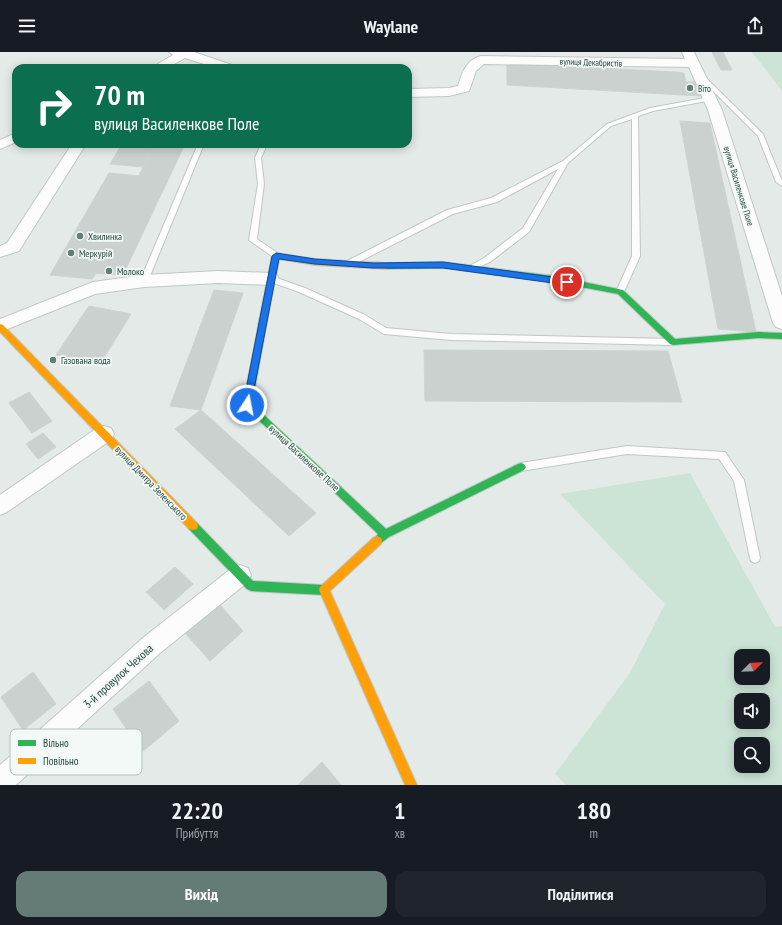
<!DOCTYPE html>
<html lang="uk">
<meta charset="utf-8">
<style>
:root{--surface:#171b24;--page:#20242c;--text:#f1f3f6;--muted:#9ea1a6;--accent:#647b76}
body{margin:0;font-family:"PT Sans Narrow",sans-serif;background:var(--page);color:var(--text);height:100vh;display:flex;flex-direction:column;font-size:15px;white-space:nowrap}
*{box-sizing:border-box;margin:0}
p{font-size:13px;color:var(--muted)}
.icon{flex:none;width:22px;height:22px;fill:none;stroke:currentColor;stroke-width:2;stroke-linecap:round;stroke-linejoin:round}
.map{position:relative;height:733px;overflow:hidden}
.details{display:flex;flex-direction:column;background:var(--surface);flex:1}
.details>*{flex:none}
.banner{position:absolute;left:12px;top:12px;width:400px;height:84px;border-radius:12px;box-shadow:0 2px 10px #0003;background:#0b6e4f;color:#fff;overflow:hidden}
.needle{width:26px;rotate:67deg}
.controls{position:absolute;left:734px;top:597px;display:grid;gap:8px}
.controls a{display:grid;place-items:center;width:36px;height:36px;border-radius:8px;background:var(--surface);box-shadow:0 2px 10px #0003;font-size:20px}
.pin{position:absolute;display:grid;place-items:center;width:34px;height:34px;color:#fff;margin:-17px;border:2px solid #fff;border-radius:50%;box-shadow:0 1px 4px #0007}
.me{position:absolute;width:44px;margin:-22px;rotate:11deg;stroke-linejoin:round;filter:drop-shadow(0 0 3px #0008)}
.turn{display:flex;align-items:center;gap:14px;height:84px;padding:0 16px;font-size:18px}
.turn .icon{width:52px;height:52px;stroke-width:2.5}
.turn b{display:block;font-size:28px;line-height:34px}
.eta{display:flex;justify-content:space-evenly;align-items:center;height:68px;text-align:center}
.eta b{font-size:24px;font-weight:700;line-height:28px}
.button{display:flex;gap:8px;margin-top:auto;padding:8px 16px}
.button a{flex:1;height:46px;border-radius:12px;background:var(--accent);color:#fff;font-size:16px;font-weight:700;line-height:46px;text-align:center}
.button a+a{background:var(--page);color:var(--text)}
header{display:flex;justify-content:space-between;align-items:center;height:52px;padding:0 16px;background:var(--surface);font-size:18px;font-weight:700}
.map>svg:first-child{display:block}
</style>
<header><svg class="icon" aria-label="menu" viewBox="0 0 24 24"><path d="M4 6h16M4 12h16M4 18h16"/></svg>Waylane<svg class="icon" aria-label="share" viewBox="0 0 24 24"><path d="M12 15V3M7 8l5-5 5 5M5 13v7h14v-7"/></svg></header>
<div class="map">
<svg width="782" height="733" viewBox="0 0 782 733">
<rect width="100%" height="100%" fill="#e4eae7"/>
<g fill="#cbe4d5" fill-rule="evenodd">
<path d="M752,0H782V39Z"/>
<path d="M690,421L775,575L782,574V733H566L555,722L630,621L665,552L560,442ZM741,604H763V626H741ZM741,648H763V670H741ZM741,692H763V714H741Z"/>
</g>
<g fill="#cad1cf" stroke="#ccd3d0">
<path d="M712,0H723L732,18H721Z"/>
<path d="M507,11L676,20L682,43L507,33Z"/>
<path d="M676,20L684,21L686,30H698L702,44L682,43Z"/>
<path d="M680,69L710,71L756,280L718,277Z"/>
<path d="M122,92H155L143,115L110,112Z"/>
<path d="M155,92H185L123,223L89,221Z"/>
<path d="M109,121L139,124L89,221H96L92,227L50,223Z"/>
<path d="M214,238L243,241L201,358L170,354Z"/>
<path d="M89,254L131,262L100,312L56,303Z"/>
<path d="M424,298L668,299L682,350L425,349Z"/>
<path d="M29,340L52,369L32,381L9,351Z"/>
<path d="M201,358L316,461L289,484L175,377Z"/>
<path d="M43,381L56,395L38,407L26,392Z"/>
<path d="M175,515L193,532L164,558L146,540Z"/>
<path d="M220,553L243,579L210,609L186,582Z"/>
<path d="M33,620L56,652L23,678L1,645Z"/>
<path d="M149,629L179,669L142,700L113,657Z"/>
<path d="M322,710L341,733H299V732Z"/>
</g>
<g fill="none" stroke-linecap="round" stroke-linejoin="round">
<defs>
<g id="lane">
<path d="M700,24H704L763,82L782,129V134L776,130L758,84L700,26Z"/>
<path d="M710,45L712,46V48L653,59L638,64L640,204L623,242H617L616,240L632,204V67L611,74L568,111L529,180L490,210L470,219L466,216L484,206L523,176L558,117L497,150L453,162L351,214L348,215L344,212L345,210L447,158L491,146L563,109L607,72L650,56Z"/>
<path d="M198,92H204L148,229L144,232L141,231L140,229Z"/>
<path d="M261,92H267L261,106L264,132L257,187L279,202V206L276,207L249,188L258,132L255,106Z"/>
<path d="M271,224L305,236L365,263L386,276L451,282L672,287L676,290L672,293L451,288L384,282L359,267L299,240L268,229L267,227Z"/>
<path d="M627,394L725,400L744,428L760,506L759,509L755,511L751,509L750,506L734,429L719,407L627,402L521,419L518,418L516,415L518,412L521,411Z"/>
</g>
<g id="street">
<path d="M169,0H194L232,13L234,16H217L185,6L167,16H151L173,3Z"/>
<path d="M682,0H694L722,58L782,244V277L776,275L773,271L708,58L689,15L484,12L476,19L469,39L449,44L408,45V37L449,36L458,34C462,21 466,8 481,4L685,7Z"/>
<path d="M16,81V90L0,97V88Z"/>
<path d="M72,92H86L19,199L0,205V194L7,191Z"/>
<path d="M218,219L271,221L277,223L279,227L277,231L271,233L218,231L144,235L95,242L0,280V267L93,230L144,223Z"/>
<path d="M104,374L111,376L114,382L111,388L7,460L0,463V443L97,376Z"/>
<path d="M240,513L248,516L251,523L248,530L160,601L16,733H0V713L144,585L232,516Z"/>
</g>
<g id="fast">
<path d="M443,210L554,224L623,238L675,287L759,280L782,281V287L759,286L673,293L670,292L618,242L554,230L443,216L386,217L382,214L386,211Z"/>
<path d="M265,256L269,259L252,352L386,477L518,412L521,411L524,412L526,415L524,418L389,485L377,494L373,492L372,489L378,482L243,353L261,259Z"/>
<path d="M193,470L197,471L253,529L324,533L328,535L329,538L328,541L324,543L251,539L247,537L189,477L188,474L189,471Z"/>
</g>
<g id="slow">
<path d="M276,201L315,207L386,211L390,214L386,217L315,213L279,207L269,259L265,262L261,259L272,204Z"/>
<path d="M0,272L3,273L197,471L198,474L197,477L193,478L189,477L0,280Z"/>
<path d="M377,484L381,486L382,489L381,492L330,539L417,733H405L319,538L320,535L373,486Z"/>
</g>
</defs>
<use href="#lane" stroke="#c1c7c4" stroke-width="2"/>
<use href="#street" stroke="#c1c7c4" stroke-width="2"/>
<use href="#fast" stroke="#bfc8c5" stroke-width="2"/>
<use href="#slow" stroke="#bfc8c5" stroke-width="2"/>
<use href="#lane" fill="#fbfcfb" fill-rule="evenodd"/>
<use href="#street" fill="#fbfcfb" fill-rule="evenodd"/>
<use href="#fast" fill="#30b455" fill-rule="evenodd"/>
<use href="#slow" fill="#ff9f0a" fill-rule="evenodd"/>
</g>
<path fill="#1a73e8" stroke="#114b97" d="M276,201L315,207L373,211L443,210L567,227L571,230L567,233L443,216H373L315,212L279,207L251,353L247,357L243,353L272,204Z"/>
<g fill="#647b76" stroke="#f2f9f6" stroke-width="1.5">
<circle cx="690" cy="36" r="4"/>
<circle cx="80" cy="184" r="4"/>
<circle cx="71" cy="201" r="4"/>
<circle cx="109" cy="219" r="4"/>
<circle cx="53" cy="308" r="4"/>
</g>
<g text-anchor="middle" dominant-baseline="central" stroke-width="3.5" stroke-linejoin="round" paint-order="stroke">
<g font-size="9" fill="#1f3f39" stroke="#f2f9f6">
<text transform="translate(591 10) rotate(2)">вулиця Декабристів</text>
<text transform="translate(739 134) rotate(73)">вулиця Василенкове Поле</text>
</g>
<g font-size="9" fill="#1f3f39" stroke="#f2f9f6" text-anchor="start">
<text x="698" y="36">Віто</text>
</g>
<g font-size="10" fill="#1f3f39" stroke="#f2f9f6" text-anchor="start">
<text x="88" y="184">Хвилинка</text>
<text x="79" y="201">Меркурій</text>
<text x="117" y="219">Молоко</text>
<text x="61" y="308">Газована вода</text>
</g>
<g font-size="10" fill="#1f3f39" stroke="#f2f9f6">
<text transform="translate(304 406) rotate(43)">вулиця Василенкове Поле</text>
<text transform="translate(151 431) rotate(46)">вулиця Дмитра Зеленського</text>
</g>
<g font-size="12" fill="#1f3f39" stroke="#f2f9f6">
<text transform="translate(118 624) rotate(-42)">3-й провулок Чехова</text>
</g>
</g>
<rect x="10" y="677" width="132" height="46" rx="6" fill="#f2f9f6" stroke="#b3c1bd" stroke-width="1"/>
<rect x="18" y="688" width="18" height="6" fill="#30b455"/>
<rect x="18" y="706" width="18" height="6" fill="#ff9f0a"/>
<g font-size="11" fill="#1f3f39">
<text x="43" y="695">Вільно</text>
<text x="43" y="713">Повільно</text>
</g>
</svg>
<div class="controls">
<a><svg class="needle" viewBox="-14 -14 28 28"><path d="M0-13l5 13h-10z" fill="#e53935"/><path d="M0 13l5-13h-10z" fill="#9ea1a6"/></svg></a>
<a><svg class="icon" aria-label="sound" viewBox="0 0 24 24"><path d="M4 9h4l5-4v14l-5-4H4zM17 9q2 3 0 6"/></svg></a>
<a><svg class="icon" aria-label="search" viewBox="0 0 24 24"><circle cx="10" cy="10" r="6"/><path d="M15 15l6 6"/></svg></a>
</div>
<div class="pin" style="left:567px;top:230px;background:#d93025"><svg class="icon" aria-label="arrive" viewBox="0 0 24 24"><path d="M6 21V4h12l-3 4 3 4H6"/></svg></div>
<svg class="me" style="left:247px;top:353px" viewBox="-20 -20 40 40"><circle r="17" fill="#1a73e8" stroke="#fff" stroke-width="3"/><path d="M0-11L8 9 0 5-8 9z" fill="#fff"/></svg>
<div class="banner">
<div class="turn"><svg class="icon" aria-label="right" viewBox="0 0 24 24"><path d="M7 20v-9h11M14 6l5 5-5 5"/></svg><div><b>70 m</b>вулиця Василенкове Поле</div></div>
</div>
</div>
<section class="details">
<div class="eta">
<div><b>22:20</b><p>Прибуття</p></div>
<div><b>1</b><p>хв</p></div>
<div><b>180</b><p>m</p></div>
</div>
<div class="button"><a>Вихід</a><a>Поділитися</a></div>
</section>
